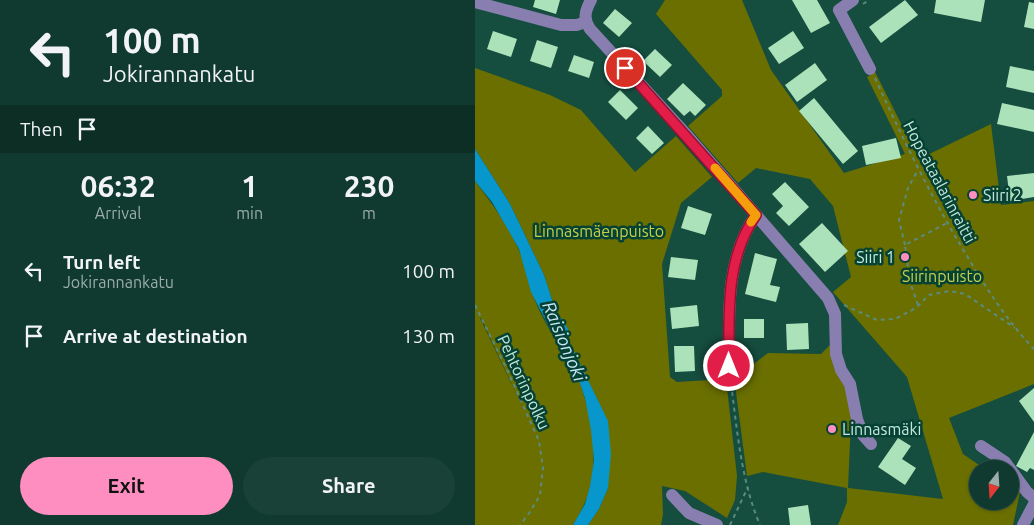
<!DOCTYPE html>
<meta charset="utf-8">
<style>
:root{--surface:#103a2f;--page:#194137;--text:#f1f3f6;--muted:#9cadaa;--line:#30544b;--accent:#fd8ebf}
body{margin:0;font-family:Ubuntu,sans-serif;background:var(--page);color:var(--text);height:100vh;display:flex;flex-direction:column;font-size:19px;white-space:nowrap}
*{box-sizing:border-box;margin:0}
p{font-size:16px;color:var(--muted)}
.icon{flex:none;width:28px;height:28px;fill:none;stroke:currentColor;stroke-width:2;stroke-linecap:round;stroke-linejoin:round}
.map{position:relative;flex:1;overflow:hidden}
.panel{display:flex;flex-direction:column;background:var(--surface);width:475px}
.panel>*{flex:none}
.banner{background:#103a2f;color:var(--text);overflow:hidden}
.needle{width:32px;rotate:197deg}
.tools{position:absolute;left:494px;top:460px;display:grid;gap:10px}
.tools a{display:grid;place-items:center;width:50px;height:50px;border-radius:50%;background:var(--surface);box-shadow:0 1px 4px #0004,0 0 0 1px var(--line);font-size:25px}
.pin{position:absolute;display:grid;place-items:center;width:42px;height:42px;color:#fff;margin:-21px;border:2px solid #fff;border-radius:50%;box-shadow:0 1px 5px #0007}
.me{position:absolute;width:55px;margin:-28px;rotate:0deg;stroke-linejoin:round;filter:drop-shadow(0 0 4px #0008)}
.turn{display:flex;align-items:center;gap:18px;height:105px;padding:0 20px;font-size:22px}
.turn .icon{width:65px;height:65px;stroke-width:2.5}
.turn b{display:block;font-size:35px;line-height:42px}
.then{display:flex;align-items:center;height:48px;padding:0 20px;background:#0003;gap:10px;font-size:19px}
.eta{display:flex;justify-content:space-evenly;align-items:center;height:85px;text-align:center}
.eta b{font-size:30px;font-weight:600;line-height:35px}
.cta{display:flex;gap:10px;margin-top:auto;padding:10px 20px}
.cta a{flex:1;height:58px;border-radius:30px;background:var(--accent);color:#111;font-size:20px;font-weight:600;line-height:58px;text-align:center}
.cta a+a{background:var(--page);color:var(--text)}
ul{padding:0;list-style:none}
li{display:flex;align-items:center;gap:15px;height:65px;padding:0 20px}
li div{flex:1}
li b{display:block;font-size:19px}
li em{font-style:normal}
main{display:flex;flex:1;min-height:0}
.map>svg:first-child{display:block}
</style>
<main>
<section class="panel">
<div class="banner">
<div class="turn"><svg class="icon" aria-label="left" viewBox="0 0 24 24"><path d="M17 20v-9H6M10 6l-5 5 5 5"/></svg><div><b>100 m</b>Jokirannankatu</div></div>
<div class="then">Then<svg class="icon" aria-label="arrive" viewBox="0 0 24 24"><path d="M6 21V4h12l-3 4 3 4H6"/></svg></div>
</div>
<div class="eta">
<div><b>06:32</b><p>Arrival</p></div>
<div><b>1</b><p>min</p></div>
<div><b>230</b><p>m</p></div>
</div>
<ul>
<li><svg class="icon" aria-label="left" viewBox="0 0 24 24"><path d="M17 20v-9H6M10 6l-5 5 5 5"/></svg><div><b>Turn left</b><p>Jokirannankatu</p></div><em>100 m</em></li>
<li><svg class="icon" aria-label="arrive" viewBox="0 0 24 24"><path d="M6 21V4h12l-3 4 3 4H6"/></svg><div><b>Arrive at destination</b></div><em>130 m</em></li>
</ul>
<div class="cta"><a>Exit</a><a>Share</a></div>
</section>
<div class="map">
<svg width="559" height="525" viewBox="0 0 559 525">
<rect width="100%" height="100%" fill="#154d3f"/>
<g fill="#6a6f00" fill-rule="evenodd">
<path d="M190,0H267L296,70L369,173L430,154L392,77L400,72L444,159L516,124L526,205L559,201V384L474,418L488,454L510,469H502V501H535V485L545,492L538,525H363L372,502V488L288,472L272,476L259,377L263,360L272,369L293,353L346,354L355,345L359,368L377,397L373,488L468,499L432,377L358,292L376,277L358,206L335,179L281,168L263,183L213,126L247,96V90L181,14Z"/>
<path d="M0,68L75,95L106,110L160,172L201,136L237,177L206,203L187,264L195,377L202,382L251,379L262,476L260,500L252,518L210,491L187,486L188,514L186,525H113L124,509L133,488V422L94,341L93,329L80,309L69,275L35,204L0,149Z"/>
<path d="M0,181C16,202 32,224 43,248C50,262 51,278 57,292C61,304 68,319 75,330C79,335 84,339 87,344C110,385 126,440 115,487C112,501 105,513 98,525H0ZM6,318L49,410L5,318Z"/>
</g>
<path fill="#0797cc" d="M0,149L35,204L69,275L80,309L93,329L94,341L133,421L136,454L133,488L124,509L113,525H98L110,504L115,486L119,460L116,430L110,398L100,369L86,343L75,329L56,292L44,249L17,202L0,181Z"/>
<g fill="#ace2ba">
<path d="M60,0H85L81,14L58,7Z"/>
<path d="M317,0H342L355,23L336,33Z"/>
<path d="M430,0L443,15L406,43L394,27Z"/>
<path d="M461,0H510L506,22L459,13Z"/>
<path d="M554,2L559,3V29L549,27Z"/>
<path d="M140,9L157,23L144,37L128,23Z"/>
<path d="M18,31L42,39L36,57L12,49Z"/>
<path d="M318,31L329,48L304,64L293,48Z"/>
<path d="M62,40L83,47L76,68L55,61Z"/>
<path d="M180,49L197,65L185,77L168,61Z"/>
<path d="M99,55L119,62L114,78L93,71Z"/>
<path d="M340,63L352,80L322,102L310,85Z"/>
<path d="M535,66L559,71V93L531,87Z"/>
<path d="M208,83L231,105L220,116L215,111L209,116L192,99Z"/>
<path d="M145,90L163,108L151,120L133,102Z"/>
<path d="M339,98L383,151L368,164L324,111Z"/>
<path d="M527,103L559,110V132L522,124Z"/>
<path d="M173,126L189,143L177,154L161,138Z"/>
<path d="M421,138L426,158L391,165L387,146Z"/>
<path d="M559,173V197L535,201L532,176Z"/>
<path d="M310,182L334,207L314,226L301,213L308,206L297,194Z"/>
<path d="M213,206L237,214L230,235L206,228Z"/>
<path d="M347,223L373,251L350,272L324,244Z"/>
<path d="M280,253L302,259L295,285L305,287L301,302L270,294Z"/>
<path d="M196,257L223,260L220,280L193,277Z"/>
<path d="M222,305L224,326L197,329L195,308Z"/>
<rect x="269" y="319" width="20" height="19"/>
<path d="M333,323L334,349L312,350L311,324Z"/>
<path d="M199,346H219L220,371L200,372Z"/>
<path d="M559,388V422L544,401Z"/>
<path d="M559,432V470L555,468L552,472L541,466Z"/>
<path d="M423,438L436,446L427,459L441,468L430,485L403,467Z"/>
<path d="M333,505L336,525H315L313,508Z"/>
</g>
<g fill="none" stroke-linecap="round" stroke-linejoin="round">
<g stroke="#5c8b7e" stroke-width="2" stroke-dasharray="4 4" stroke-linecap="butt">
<path d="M388,4L394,0"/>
<path d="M400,78C427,137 455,195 489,251C510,286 531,320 559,349"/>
<path d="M430,245L424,220L433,188L443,170"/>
<path d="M0,305L33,372L64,441L68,468L65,495L55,512L45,525"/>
<path d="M369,305L402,320L420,319L441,308L454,295L474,291L490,294L540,328"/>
<path d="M443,305L435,282L430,245L472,223"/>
<path d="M255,376C262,426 265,478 285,525"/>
<path d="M255,525L273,487"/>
</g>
<g stroke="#887fb0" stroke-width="12">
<path d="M116,0C110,11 108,19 115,29L210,133L353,298L360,314L361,354L366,370L375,384L382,419L388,435L396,444"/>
<path d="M378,0L364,10L395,69"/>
<path d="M0,2L86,25H102L110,22"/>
<path d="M254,366C254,314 250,259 281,215"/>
<path d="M506,446L530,462L552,492L559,498"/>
<path d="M197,495L214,513L242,525"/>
<path d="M548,525L559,504"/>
</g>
</g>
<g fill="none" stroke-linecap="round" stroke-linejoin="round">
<defs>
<path id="route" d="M150,68L281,215C250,259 254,314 254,366"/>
</defs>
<use href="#route" stroke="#92132f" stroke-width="12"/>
<use href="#route" stroke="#e11d48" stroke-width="9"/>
<path stroke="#f59e0b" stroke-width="9" d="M240,168L281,215L276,222"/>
</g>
<g fill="#fd8ebf" stroke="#054234" stroke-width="2">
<circle cx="498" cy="195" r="5"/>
<circle cx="430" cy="257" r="5"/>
<circle cx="357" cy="429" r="5"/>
</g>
<g text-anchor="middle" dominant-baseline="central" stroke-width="5" stroke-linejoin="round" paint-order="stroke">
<g font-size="16" fill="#c5e7db" stroke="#054234">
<text transform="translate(465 182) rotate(62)">Hopeataalarinraitti</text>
<text transform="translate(49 382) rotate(65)">Pehtorinpolku</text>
</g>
<g font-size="16" fill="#c5e7db" stroke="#054234" text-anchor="start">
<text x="508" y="195">Siiri 2</text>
<text x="420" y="257" text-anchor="end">Siiri 1</text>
<text x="367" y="429">Linnasmäki</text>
</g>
<g font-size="16" fill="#c6cf4a" stroke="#054234">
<text x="124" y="231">Linnasmäenpuisto</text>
<text x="467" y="276">Siirinpuisto</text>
</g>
<g font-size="18" font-style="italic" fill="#cae8f8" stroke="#054234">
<text transform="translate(90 341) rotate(67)">Raisionjoki</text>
</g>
</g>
</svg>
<div class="tools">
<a><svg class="needle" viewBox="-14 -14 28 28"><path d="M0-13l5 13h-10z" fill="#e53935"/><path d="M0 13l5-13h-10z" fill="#9cadaa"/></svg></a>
</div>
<div class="pin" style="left:150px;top:68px;background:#d93025"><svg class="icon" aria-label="arrive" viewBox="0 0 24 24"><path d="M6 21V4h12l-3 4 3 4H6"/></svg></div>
<svg class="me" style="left:254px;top:366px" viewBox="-20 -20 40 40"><circle r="17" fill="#e11d48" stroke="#fff" stroke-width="3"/><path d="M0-11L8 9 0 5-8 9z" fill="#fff"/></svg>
</div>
</main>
